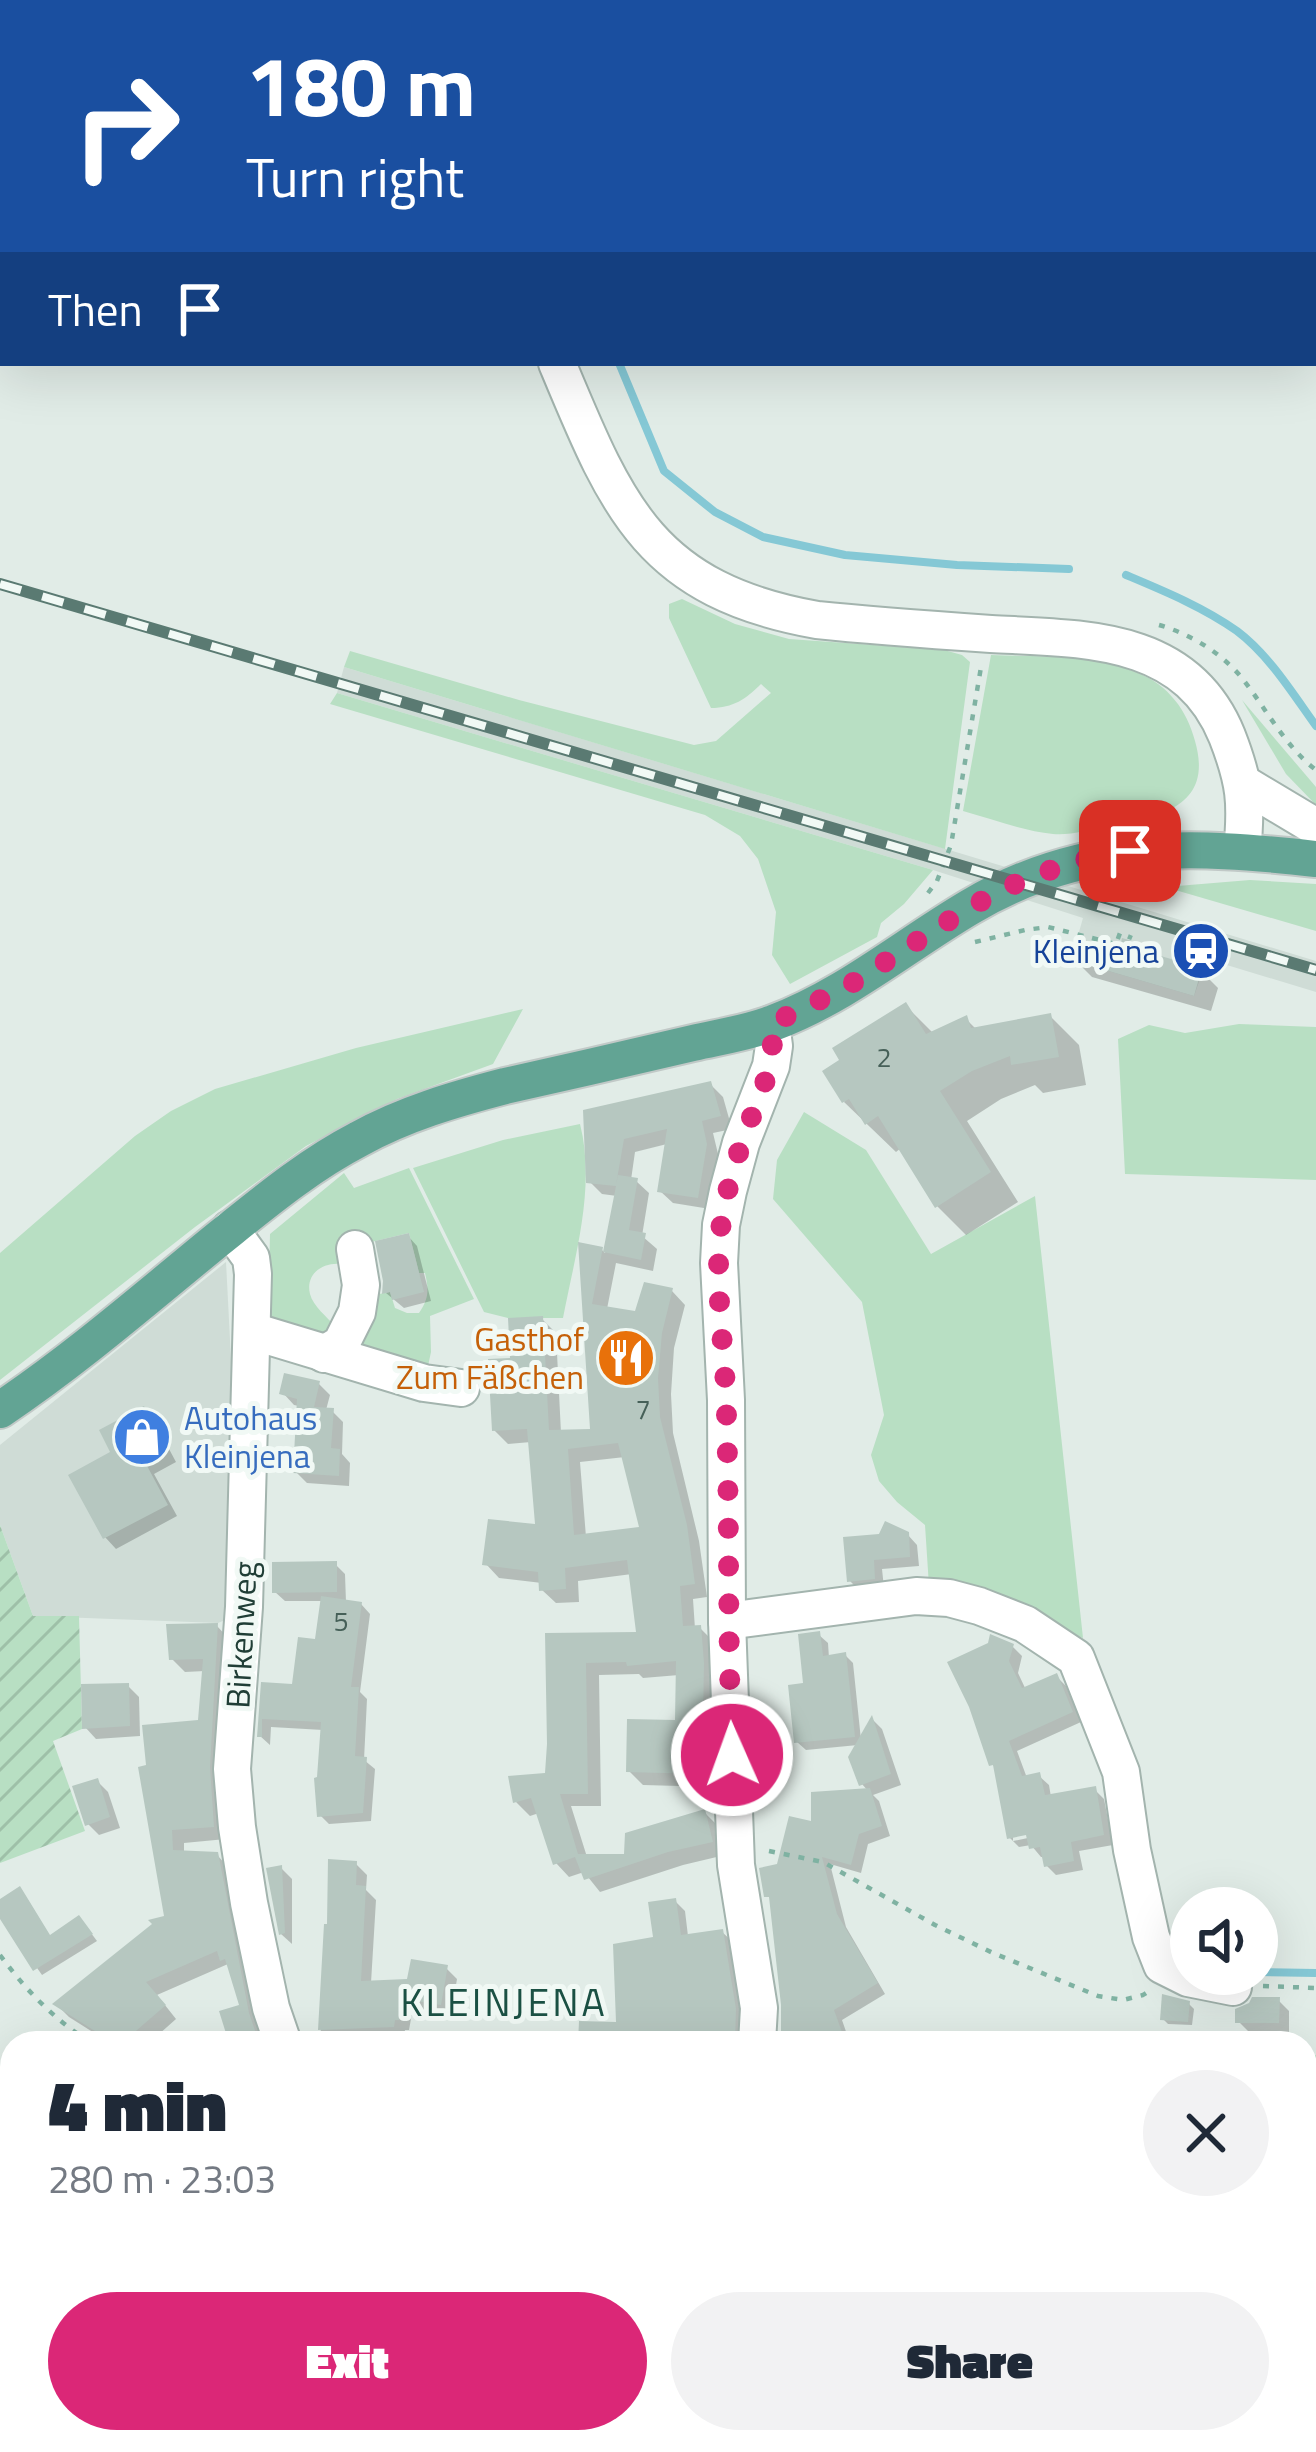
<!DOCTYPE html>
<meta charset="utf-8">
<style>
:root{--surface:#fff;--page:#f2f2f3;--text:#1f2937;--muted:#747a83;--accent:#db2777}
body{margin:0;font-family:"Titillium Web",sans-serif;background:var(--page);color:var(--text);height:100vh;display:flex;flex-direction:column;font-size:45px;white-space:nowrap}
*{box-sizing:border-box;margin:0}
p{font-size:39px;color:var(--muted)}
.icon{flex:none;width:66px;height:66px;fill:none;stroke:currentColor;stroke-width:2;stroke-linecap:round;stroke-linejoin:round}
.map{position:relative;flex:1;overflow:hidden}
.side{position:absolute;left:0px;top:2031px;width:1317px;height:423px;display:flex;flex-direction:column;background:var(--surface);border-radius:36px 36px 0 0;box-shadow:0 12px 48px #0002}
.side>*{flex:none}
.banner{position:absolute;left:0px;top:0px;width:1317px;height:366px;box-shadow:0 12px 48px #0002;background:#1a4fa0;color:#fff;overflow:hidden}
.controls{position:absolute;left:1170px;top:1887px;display:grid;gap:24px}
.controls a{display:grid;place-items:center;width:108px;height:108px;border-radius:50%;background:var(--surface);box-shadow:0 12px 48px #0002;font-size:60px}
.pin{position:absolute;display:grid;place-items:center;width:102px;height:102px;color:#fff;margin:-51px;border-radius:24px;box-shadow:0 6px 18px #0006}
.me{position:absolute;width:132px;margin:-66px;rotate:358deg;stroke-linejoin:round;filter:drop-shadow(0 0 9px #0008)}
.turn{display:flex;align-items:center;gap:42px;height:252px;padding:0 48px;font-size:54px}
.turn .icon{width:156px;height:156px;stroke-width:2.5}
.turn b{display:block;font-size:84px;line-height:102px}
.then{display:flex;align-items:center;height:114px;padding:0 48px;background:#0003;gap:24px;font-size:45px}
.round{display:grid;place-items:center;flex:none;width:126px;height:126px;border-radius:63px;background:var(--page)}
.summary{display:flex;align-items:center;justify-content:space-between;height:204px;padding:0 48px}
h1{font-size:72px;font-weight:800;line-height:90px}
.action{display:flex;gap:24px;margin-top:auto;padding:24px 48px}
.action a{flex:1;height:138px;border-radius:72px;background:var(--accent);color:#fff;font-size:48px;font-weight:800;line-height:138px;text-align:center}
.action a+a{background:var(--page);color:var(--text)}
.map>svg:first-child{display:block}
</style>
<div class="map">
<svg width="1316" height="2452" viewBox="0 0 1316 2452">
<defs>
<pattern id="forest-firs" width="22" height="20" patternUnits="userSpaceOnUse" patternTransform="scale(3)"><rect width="22" height="20" fill="#b8dfc3"/><path d="M5 1l3.5 6h-7zM16 11l3.5 6h-7z" fill="#9ec0a8"/></pattern>
<pattern id="garden-furrows" width="10" height="10" patternUnits="userSpaceOnUse" patternTransform="scale(3)"><rect width="10" height="10" fill="#b8dfc3"/><path d="M-1 1l2-2M0 10L10 0M9 11l2-2" fill="none" stroke="#9ec0a8"/></pattern>
</defs>
<rect width="100%" height="100%" fill="#e1ece7"/>
<g fill="#cfdcd6">
<path d="M344,667L1316,961V992L1207,959L1194,996L1071,960L1083,918L933,870L337,693Z"/>
<path d="M226,1262L234,1417L225,1620L218,1623L33,1616L0,1525V1445Z"/>
</g>
<g fill="#b8dfc3">
<path d="M682,599L735,624L789,639L944,650L962,655L970,662L945,849L344,667L350,651L519,700L694,745L716,741L771,693L761,684C746,699 733,708 711,708L669,618V604Z"/>
<path d="M991,655C1039,657 1093,654 1138,673C1168,685 1187,710 1195,741C1214,807 1160,817 1107,826C1091,829 1069,836 1053,834C1023,831 992,819 963,811Z"/>
<path d="M337,693L933,870L904,904L881,923L877,937L790,984L772,955L776,912L758,859L740,836L705,815L330,704Z"/>
<path d="M1242,700L1316,787V805L1286,774Z"/>
<path d="M1250,880L1316,884V931L1165,887Z"/>
<path d="M523,1009L493,1064L397,1099L306,1146L195,1227L0,1380V1253L135,1136L171,1111L215,1089L356,1048Z"/>
<path d="M1239,1024L1316,1027V1180L1125,1174L1118,1039L1149,1025L1185,1033Z"/>
<path d="M804,1112L866,1150L931,1254L1035,1196L1083,1638L971,1594L929,1586L925,1525L897,1502L879,1481L871,1455L884,1415L862,1302L773,1199L777,1160Z"/>
<path d="M580,1124C596,1187 575,1255 563,1318H508L484,1312L413,1168L503,1140Z"/>
<path d="M409,1168L474,1299L430,1316L431,1352L428,1366L358,1352L376,1284L379,1294L390,1292L395,1308L407,1313H419C429,1298 429,1290 425,1273H419L409,1233L367,1243L341,1264C324,1262 305,1273 310,1294C313,1306 327,1317 335,1326L317,1336L268,1320L270,1234L344,1173L354,1188Z"/>
<path d="M1305,2422L1316,2426V2452H1233L1219,2442H1305Z"/>
</g>
<path fill="url(#forest-firs)" d="M1316,2055V2238L1305,2234V2060Z"/>
<path fill="url(#garden-furrows)" d="M0,1525L33,1616H79L82,1729L53,1741L85,1831L0,1863Z"/>
<g fill="#0003" fill-rule="evenodd">
<path d="M1148,948L1157,958L1200,970L1218,988L1211,1011L1092,977L1074,959Z"/>
<path d="M905,1005L934,1034L966,1019L977,1030L1050,1016L1079,1045L1086,1085L1043,1093L1035,1085L1001,1099L967,1121L1018,1202L966,1235L937,1206L901,1148L896,1152L844,1102Z"/>
<path d="M710,1084L723,1097L732,1129L713,1133L719,1158L710,1209L673,1203L660,1191L667,1144L635,1152L631,1180L636,1181L649,1193L642,1236L657,1249L653,1271L616,1263L607,1309L638,1314L672,1291L685,1305L674,1348L671,1394L673,1433L699,1541L707,1597L693,1599L695,1629L700,1628L714,1642L717,1678L715,1787L643,1785L629,1771L678,1723L679,1675L643,1678L639,1674L599,1675L601,1806H571L587,1857H627L704,1812L718,1826L725,1855L683,1865L600,1892L584,1872L569,1877L556,1863L539,1813L530,1816L516,1802L547,1776L548,1636L640,1635L632,1574L578,1581L579,1602L556,1603L542,1590V1583L499,1578L486,1564L539,1528L531,1442L508,1444L494,1430L513,1360L542,1319L556,1333L561,1433L593,1432L582,1246L602,1250L605,1253L617,1196L602,1194L589,1181L586,1112ZM625,1457L643,1530L586,1537L580,1462Z"/>
<path d="M408,1236L417,1246L431,1301L404,1308L386,1293Z"/>
<path d="M319,1384L330,1395L326,1410L332,1411L343,1422L342,1454L350,1463L349,1486L307,1483L296,1472L299,1406L294,1405L283,1393Z"/>
<path d="M143,1410L154,1421L176,1462L154,1474L177,1516L116,1549L105,1537L115,1453Z"/>
<path d="M907,1534L917,1545L919,1566L882,1569L884,1588L860,1591L850,1581L846,1540Z"/>
<path d="M335,1564L345,1574L346,1602L361,1604L370,1614L360,1692L367,1699L364,1760L375,1769L371,1821L329,1824L320,1815L323,1730L271,1727L270,1745L260,1736L264,1685L295,1687L318,1642L323,1601H285L275,1592Z"/>
<path d="M217,1626L230,1640L226,1839L184,1843V1853L217,1855L230,1869L266,2043H232L223,2013L242,2007L228,1964L157,1995L176,2019L149,2043H110L69,2017L57,2005L167,1918L142,1769L201,1723L205,1671L185,1672L172,1659Z"/>
<path d="M819,1635L828,1643L829,1658L845,1655L853,1663L861,1740L873,1720L882,1729L901,1785L873,1795L879,1801L890,1836L868,1844L861,1873L830,1864L846,1927L885,1994L842,2020L850,2043H786L773,1901L767,1895L779,1866L814,1825L868,1791L862,1784L858,1745L806,1750L797,1742L806,1686Z"/>
<path d="M1012,1646L1022,1656L1018,1673L1026,1690L1056,1676L1066,1686L1081,1722L1017,1751L1027,1778L1039,1776L1049,1785L1051,1797L1094,1789L1104,1799L1113,1845L1079,1851L1083,1870L1056,1875L1046,1865L1045,1857H1041L1031,1845L1019,1847L1009,1837L997,1769L992,1764L971,1705ZM1013,1834L1042,1835L1013,1841Z"/>
<path d="M128,1686L139,1697L140,1736L96,1739L85,1727Z"/>
<path d="M97,1781L108,1792L120,1828L99,1835L88,1824Z"/>
<path d="M356,1864L367,1875L366,1890L376,1900L371,1983L409,1982L446,1968L457,1979L451,2015L413,2008L409,2030H405L404,2037L331,2039L333,2043H320L327,1927Z"/>
<path d="M281,1868L292,1879V1944L281,1934Z"/>
<path d="M675,1901L685,1911L688,1936L722,1932L733,1942L745,2043H581L619,2025Z"/>
<path d="M0,1903L52,1938L85,1925L97,1941L42,1975L0,1915Z"/>
<path d="M1278,2000L1289,2011V2033L1249,2032L1238,2021Z"/>
<path d="M1189,2004L1194,2009L1192,2025L1168,2024L1163,2019Z"/>
<path d="M468,2040L535,2043H468Z"/>
<path d="M12,2184V2249L0,2237V2186Z"/>
<path d="M1305,2267L1316,2269V2317L1305,2315Z"/>
<path d="M157,2442H198L199,2452H159Z"/>
<path d="M259,2442H312L314,2444L311,2452H255Z"/>
<path d="M477,2442H528L542,2452H492Z"/>
<path d="M762,2442H773L795,2452H758Z"/>
<path d="M1006,2442H1103L1097,2452H1004Z"/>
</g>
<g fill="none" stroke-linecap="round" stroke-linejoin="round">
<g stroke="#85c8d5" stroke-width="8">
<path d="M467,0L468,3"/>
<path d="M619,363L664,471L715,512L763,537L845,555L957,565L1069,569"/>
<path d="M1126,575C1164,591 1203,607 1237,631C1269,655 1293,694 1316,726"/>
<path d="M1257,1972L1316,1973"/>
</g>
</g>
<g fill="#b6c7c0" fill-rule="evenodd">
<path d="M1077,938L1119,951L1122,938L1149,946L1147,952L1202,968L1194,996L1071,960Z"/>
<path d="M906,1002L926,1034L967,1015L971,1028L1051,1013L1059,1057L1011,1065L1010,1056L972,1071L940,1091L991,1172L935,1208L878,1116L865,1125L849,1099L842,1103L822,1071L839,1060L832,1048Z"/>
<path d="M711,1081L721,1116L702,1121L707,1144L698,1198L657,1192L667,1129L624,1139L616,1185L618,1175L638,1178L629,1230L646,1233L641,1260L603,1252L616,1186L586,1183L583,1110Z"/>
<path d="M409,1233L424,1292L392,1300L390,1292L382,1294L383,1281L375,1241Z"/>
<path d="M578,1242L603,1247L592,1304L635,1311L644,1282L673,1288L662,1333L658,1378L660,1417L687,1525L695,1584L680,1586L683,1626L701,1625L704,1663L702,1774L626,1772L627,1719L675,1720L676,1661L627,1666L626,1662L586,1663L588,1794H560L578,1854H624L625,1833L705,1809L713,1842L668,1852L584,1880L575,1857L553,1865L531,1798L513,1803L508,1776L545,1773L547,1744L545,1633L636,1632L627,1560L565,1568L566,1589L539,1591L538,1572L482,1565L488,1519L535,1524L527,1429L492,1431L488,1359L510,1358L508,1318L543,1316L549,1430L590,1429ZM618,1443L639,1527L574,1535L568,1449Z"/>
<path d="M284,1373L320,1381L314,1407L334,1408L331,1448L340,1449L339,1476L293,1473L297,1399L279,1394Z"/>
<path d="M144,1406L167,1450L145,1462L168,1505L103,1539L68,1475L110,1452L99,1430Z"/>
<path d="M885,1521L909,1532L910,1557L874,1560L875,1579L847,1582L843,1537L879,1534Z"/>
<path d="M337,1561V1592L272,1593V1562Z"/>
<path d="M321,1596L362,1602L351,1687H359L355,1756L367,1757L363,1813L317,1817L314,1778L317,1777L321,1722L262,1719V1737H257L261,1682L292,1684L298,1637L315,1639Z"/>
<path d="M218,1623L210,1767L214,1827L172,1830L173,1850L218,1852L249,2013L259,2042L229,2043L219,2011L239,2005L225,1959L220,1961L217,1951L146,1982L166,2005L122,2043H114L52,2004L152,1924L148,1920L164,1916L138,1767L146,1765L142,1725L198,1720L203,1659L169,1660L166,1624Z"/>
<path d="M820,1631L823,1656L846,1652L855,1737L794,1743L788,1685L803,1683L798,1634Z"/>
<path d="M990,1634L1014,1644L1009,1661L1022,1688L1057,1673L1073,1712L1009,1741L1022,1776L1040,1772L1045,1795L1096,1786L1104,1835L1071,1842L1074,1861L1044,1867L1040,1847L1029,1849L1026,1835L1007,1839L993,1765L989,1766L969,1707L947,1662L988,1643Z"/>
<path d="M129,1683L130,1726L82,1729L81,1684Z"/>
<path d="M872,1715L891,1774L859,1786L848,1757Z"/>
<path d="M98,1778L110,1817L85,1826L72,1786Z"/>
<path d="M870,1788L882,1826L859,1834L851,1865L822,1857L837,1914L878,1983L834,2010L846,2043H781V2005L769,1897H764L759,1868L777,1864L789,1816L811,1821V1792Z"/>
<path d="M328,1859L357,1861L356,1885L366,1886L361,1981L407,1979L411,1959L448,1965L441,2005L403,1999L399,2020H395L394,2027L318,2030L324,1924H327Z"/>
<path d="M282,1865L285,1933L279,1935L266,1868Z"/>
<path d="M20,1886L50,1935L79,1915L93,1934L33,1971L0,1919V1899Z"/>
<path d="M676,1898L681,1935L723,1929L736,2009L735,2043H578L579,2021L616,2022L613,1944L653,1937L648,1902Z"/>
<path d="M1162,1994L1190,2001L1188,2022L1160,2020Z"/>
<path d="M1252,1997H1280L1279,2023H1235V2009L1249,2003Z"/>
</g>
<g fill="none" stroke-linecap="round" stroke-linejoin="round">
<defs>
<g id="minor">
<path d="M405,0L406,3"/>
<path d="M557,363C617,507 649,590 817,620C875,626 933,630 991,634C1083,639 1186,635 1227,736C1245,782 1247,803 1242,852"/>
<path d="M1244,784L1316,827"/>
<path d="M230,1229L251,1258L253,1274L244,1607L232,1769L237,1827L249,1903L271,2008L283,2043"/>
<path d="M252,1331L424,1383L461,1388"/>
<path d="M324,1354L341,1344L357,1312L361,1285L355,1249"/>
<path d="M727,1621L916,1596L949,1598L979,1606L1025,1624L1076,1658L1121,1772L1132,1850L1151,1937L1162,1965L1188,1978L1233,1987"/>
<path d="M757,2043L759,2008L736,1865L727,1621L726,1400L719,1263L721,1225L728,1191L741,1143L771,1066L774,1046L771,1024"/>
<path d="M0,2125L12,2124"/>
<path d="M0,2161L12,2158"/>
<path d="M1305,2408L1316,2410"/>
<path d="M611,2442L625,2452"/>
<path d="M378,2452L382,2442"/>
</g>
<path id="major" d="M0,1410C76,1359 146,1298 217,1240C262,1204 307,1166 359,1139C404,1114 455,1099 505,1086C568,1072 630,1058 693,1043C719,1037 747,1033 773,1023C845,996 904,946 970,907C1082,840 1191,845 1316,859"/>
</defs>
<use href="#minor" stroke="#a3b4ae" stroke-width="40"/>
<use href="#major" stroke="#c1c9c7" stroke-width="40"/>
<g stroke="#7fb2a2" stroke-width="4.5" stroke-dasharray="6 9" stroke-linecap="butt">
<path d="M442,0L443,3"/>
<path d="M1159,625C1191,634 1225,655 1245,682C1268,712 1286,747 1316,770"/>
<path d="M928,893L937,881L951,845L981,667"/>
<path d="M975,942L1025,930L1048,927L1116,944L1120,933L1132,938"/>
<path d="M769,1851L823,1862L935,1925L993,1953L1098,1996L1123,2000L1143,1995L1149,1991"/>
<path d="M0,1955C25,1989 55,2021 92,2043"/>
<path d="M1263,1986L1316,1988"/>
<path d="M1154,2442L1165,2452"/>
<path d="M1200,2442L1217,2452"/>
</g>
<use href="#minor" stroke="#fff" stroke-width="36"/>
<use href="#major" stroke="#62a494" stroke-width="36"/>
<defs>
<path id="rail" d="M0,584L1316,970"/>
</defs>
<use href="#rail" stroke="#5a7a72" stroke-width="12"/>
<use href="#rail" stroke="#f1f9f5" stroke-width="8" stroke-dasharray="22" stroke-linecap="butt"/>
</g>
<g fill="none" stroke-linecap="round" stroke-linejoin="round">
<path stroke="#db2777" stroke-width="21" stroke-dasharray="0 37.8" d="M732,1755C727,1636 730,1518 726,1399C724,1342 714,1283 721,1226C725,1196 734,1165 744,1137C757,1099 778,1065 771,1024L848,986L970,907L1015,884L1071,862L1130,851"/>
</g>
<defs>
<symbol id="station-disc" viewBox="-11 -11 22 22"><circle r="9.5" fill="#1a4fb4" stroke="#f1f9f5"/><path d="M-3-6H3Q5-6 5-4V2Q5 4 3 4L4.5 6H3L1.5 4h-3L-3 6H-4.5L-3 4Q-5 4-5 2V-4Q-5-6-3-6ZM-3.5-4v3h7v-3ZM-3.5 1v1.5H-2V1ZM2 1v1.5H3.5V1Z" fill="#fff"/></symbol>
<symbol id="restaurant-disc" viewBox="-11 -11 22 22"><circle r="9.5" fill="#e8710a" stroke="#f1f9f5"/><path d="M-5-6h1v4h1v-4h1v4h1v-4h1v5L-1.5 .5V6h-2V.5L-5-1ZM5-6V6H3V1.5H1.5Q1.5-4 5-6Z" fill="#fff"/></symbol>
<symbol id="shop-disc" viewBox="-11 -11 22 22"><circle r="9.5" fill="#3f7fe0" stroke="#f1f9f5"/><path d="M-5-2.5h2.3a2.7 3.5 0 0 1 5.4 0H5L5.5 6h-11ZM-1.5-2.5h3a1.5 2.3 0 0 0-3 0Z" fill="#fff"/></symbol>
</defs>
<g fill-rule="evenodd">
<use href="#station-disc" x="1168" y="918" width="66" height="66"/>
<use href="#restaurant-disc" x="593" y="1325" width="66" height="66"/>
<use href="#shop-disc" x="109" y="1404" width="66" height="66"/>
</g>
<g text-anchor="middle" dominant-baseline="central" stroke-width="10" stroke-linejoin="round" paint-order="stroke">
<g font-size="27" fill="#466058">
<text x="884" y="1056">2</text>
<text x="643" y="1408">7</text>
<text x="341" y="1620">5</text>
</g>
<g font-size="33" fill="#164399" stroke="#f1f9f5" text-anchor="end">
<text x="1159" y="951">Kleinjena</text>
</g>
<g font-size="33" fill="#c56008" stroke="#f1f9f5" text-anchor="end">
<text x="584" y="1339">Gasthof<tspan x="584" dy="38">Zum Fäßchen</tspan></text>
</g>
<g font-size="33" fill="#366cbe" stroke="#f1f9f5" text-anchor="start">
<text x="184" y="1418">Autohaus<tspan x="184" dy="38">Kleinjena</tspan></text>
</g>
<g font-size="33" fill="#203e36" stroke="#f1f9f5">
<text transform="translate(241 1635) rotate(-87)">Birkenweg</text>
</g>
<g font-size="39" letter-spacing="3" fill="#1b5144" stroke="#f1f9f5">
<text x="504" y="2001">KLEINJENA</text>
</g>
</g>
</svg>
<div class="controls">
<a><svg class="icon" aria-label="sound" viewBox="0 0 24 24"><path d="M4 9h4l5-4v14l-5-4H4zM17 9q2 3 0 6"/></svg></a>
</div>
<div class="pin" style="left:1130px;top:851px;background:#d93025"><svg class="icon" aria-label="arrive" viewBox="0 0 24 24"><path d="M6 21V4h12l-3 4 3 4H6"/></svg></div>
<svg class="me" style="left:732px;top:1755px" viewBox="-20 -20 40 40"><circle r="17" fill="#db2777" stroke="#fff" stroke-width="3"/><path d="M0-11L8 9 0 5-8 9z" fill="#fff"/></svg>
<div class="banner">
<div class="turn"><svg class="icon" aria-label="right" viewBox="0 0 24 24"><path d="M7 20v-9h11M14 6l5 5-5 5"/></svg><div><b>180 m</b>Turn right</div></div>
<div class="then">Then<svg class="icon" aria-label="arrive" viewBox="0 0 24 24"><path d="M6 21V4h12l-3 4 3 4H6"/></svg></div>
</div>
<section class="side">
<div class="summary"><div><h1>4 min</h1><p>280 m · 23:03</p></div><a class="round"><svg class="icon" aria-label="close" viewBox="0 0 24 24"><path d="M6 6l12 12M18 6L6 18"/></svg></a></div>
<div class="action"><a>Exit</a><a>Share</a></div>
</section>
</div>
